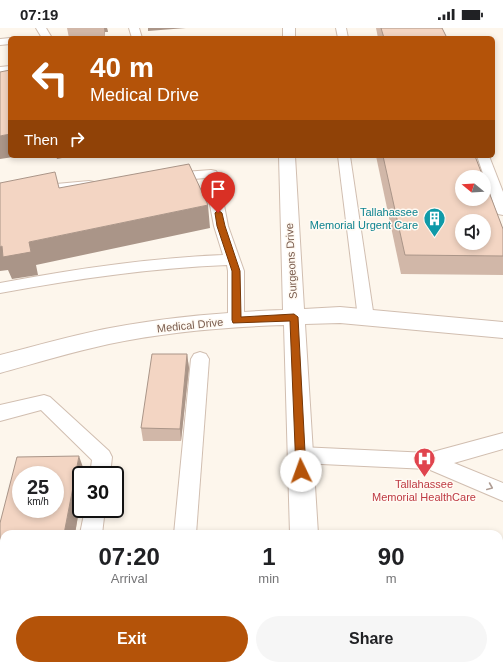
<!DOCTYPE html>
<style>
:root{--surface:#fff;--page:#f6f6f6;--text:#202124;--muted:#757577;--accent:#b45309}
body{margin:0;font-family:Arial,sans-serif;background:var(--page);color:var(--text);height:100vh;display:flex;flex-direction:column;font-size:15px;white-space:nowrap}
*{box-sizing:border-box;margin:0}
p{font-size:13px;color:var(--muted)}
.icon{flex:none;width:22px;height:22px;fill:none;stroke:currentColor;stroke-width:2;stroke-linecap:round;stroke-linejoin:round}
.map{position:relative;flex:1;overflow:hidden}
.sheet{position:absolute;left:0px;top:502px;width:503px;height:140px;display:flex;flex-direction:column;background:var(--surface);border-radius:12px 12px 0 0;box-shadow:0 2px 6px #0003}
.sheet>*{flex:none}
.hud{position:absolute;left:8px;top:8px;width:487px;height:122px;border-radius:6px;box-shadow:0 2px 6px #0003;background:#b45309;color:#fff;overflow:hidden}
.needle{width:26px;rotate:288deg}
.fabs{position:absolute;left:455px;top:142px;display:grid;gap:8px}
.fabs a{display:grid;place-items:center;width:36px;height:36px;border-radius:50%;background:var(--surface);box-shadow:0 2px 6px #0003;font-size:20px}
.speed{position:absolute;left:12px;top:438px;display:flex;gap:8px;font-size:20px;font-weight:700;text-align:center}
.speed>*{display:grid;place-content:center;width:52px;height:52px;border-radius:50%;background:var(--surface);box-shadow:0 2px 6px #0003;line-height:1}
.speed small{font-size:10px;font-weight:400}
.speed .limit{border:2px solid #111;border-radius:6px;background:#fff;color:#111}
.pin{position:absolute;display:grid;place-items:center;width:34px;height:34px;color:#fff;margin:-41px -17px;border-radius:50% 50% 50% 0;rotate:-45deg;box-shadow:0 0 4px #0007}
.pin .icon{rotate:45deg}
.me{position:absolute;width:44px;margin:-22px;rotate:357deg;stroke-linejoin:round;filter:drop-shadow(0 0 3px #0008)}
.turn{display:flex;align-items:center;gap:14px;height:84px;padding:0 16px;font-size:18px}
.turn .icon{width:52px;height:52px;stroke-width:2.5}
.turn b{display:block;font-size:28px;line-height:34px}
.then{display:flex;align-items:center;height:38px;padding:0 16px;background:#0003;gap:8px;font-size:15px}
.eta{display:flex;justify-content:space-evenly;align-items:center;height:68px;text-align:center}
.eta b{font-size:24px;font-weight:600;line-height:28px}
.button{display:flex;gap:8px;margin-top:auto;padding:8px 16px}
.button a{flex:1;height:46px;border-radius:24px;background:var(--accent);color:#fff;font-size:16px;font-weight:600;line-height:46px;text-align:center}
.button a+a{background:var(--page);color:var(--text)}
.status{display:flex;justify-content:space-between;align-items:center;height:28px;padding:0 20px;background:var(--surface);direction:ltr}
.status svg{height:11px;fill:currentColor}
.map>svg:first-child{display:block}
</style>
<div class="status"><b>07:19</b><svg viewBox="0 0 49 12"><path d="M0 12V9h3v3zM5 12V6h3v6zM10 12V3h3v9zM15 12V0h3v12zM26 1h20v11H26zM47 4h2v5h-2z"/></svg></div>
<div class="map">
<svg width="503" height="642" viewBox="0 0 503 642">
<rect width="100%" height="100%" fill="#fdf6ec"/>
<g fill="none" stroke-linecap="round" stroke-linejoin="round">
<defs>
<g id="lane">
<path d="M36,0H46L52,10H42Z"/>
<path d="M129,0H139L142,10H132Z"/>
<path d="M336,0H346L348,10H338Z"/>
<path d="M10,10V16L0,17V11Z"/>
<path d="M338,128H350L374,290L372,294L366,296L360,294L358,290Z"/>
<path d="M477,128H489L503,164V187L498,186L496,183Z"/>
<path d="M211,142L216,143L218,146L228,198L244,243V293L242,297L236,299L230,297L228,293V243L227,237C150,240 75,251 0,265V255C74,241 148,230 223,227L214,198L205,150L171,153L166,152L164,149L166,146L171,145Z"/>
<path d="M89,153L94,154L96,157L94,160L56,164L0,175V167L56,156Z"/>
<path d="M200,324L206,326L209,331L196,506H174L191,331L194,326Z"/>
<path d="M44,367L50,369L109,423L112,429L110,447H90L92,432L41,382L0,393V377Z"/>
<path d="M503,405V421L454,435L503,455V473L428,441L300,435L293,433L290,427L293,421L300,419L429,425Z"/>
<path d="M85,481H105L102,506H80Z"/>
<path d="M161,638H187L185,642H159Z"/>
</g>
<g id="street">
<rect x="283" y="0" width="12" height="10"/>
<path d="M10,38V46L0,47V39Z"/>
<path d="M279,128H295L304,281L340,279L503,294V310L340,295L305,296L318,506H290L284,297C226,299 166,304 109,316C72,324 36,335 0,345V327C36,318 73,307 110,300C167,289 225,284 283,282Z"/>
<rect x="295" y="638" width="32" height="4"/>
</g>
</defs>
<use href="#lane" stroke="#d1beb0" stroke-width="2"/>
<use href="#street" stroke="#d1beb0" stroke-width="2"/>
<use href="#lane" fill="#fff" fill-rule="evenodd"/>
<use href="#street" fill="#fff" fill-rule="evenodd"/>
</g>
<g fill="#d1b7a8">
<path d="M67,0H107L108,4H105V9L95,10H69Z"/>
<path d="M376,0H442L447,10H378Z"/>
<path d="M376,128H475L503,201V247L401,246Z"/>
<path d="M187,326L189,340L181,413H143L141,400Z"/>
<path d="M85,445L75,506H4V543H2L0,540V495Z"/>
</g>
<g fill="#aa9588">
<path d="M104,0H107L108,4H105V9Z"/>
<path d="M148,0H186L148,3Z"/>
<path d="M10,106V128H20L0,131V108Z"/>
<path d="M56,128H72L57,131Z"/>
<path d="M208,177L210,200L36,237L38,247L12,251L8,242L0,243V219L29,214Z"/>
<path d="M187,326L189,340L181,413L180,401Z"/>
<path d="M79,428L85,445V447H81V470L75,506H64Z"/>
</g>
<g fill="#f3d5c3" stroke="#aa9588" fill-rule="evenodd">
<path d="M381,0H442L447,10H384Z"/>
<path d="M10,42V106L0,108V44Z"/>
<path d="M383,128H475L483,149H462V171H484V151L503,201V228L405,227ZM462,193H484V215H462Z"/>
<path d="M189,136L208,177L29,214L31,224L3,229L2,218L0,219V155L55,144L59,160Z"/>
<path d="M152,326H187L180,401L141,400Z"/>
<path d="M79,428L64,506H4V528H0V495L17,429ZM21,447H55V481H21Z"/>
</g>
<defs><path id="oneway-chevron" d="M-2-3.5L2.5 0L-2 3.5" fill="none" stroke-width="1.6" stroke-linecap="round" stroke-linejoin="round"/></defs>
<use stroke="#af9d94" href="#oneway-chevron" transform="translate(490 459) rotate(23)"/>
<path fill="#b45309" stroke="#753606" d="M218,182L222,185L225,198L240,243L241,289L294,286L298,289L306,443L305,446L301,448L297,446L296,443L290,293L233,295L232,292V243L217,198L215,185Z"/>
<defs>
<symbol id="building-pin" viewBox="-11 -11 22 30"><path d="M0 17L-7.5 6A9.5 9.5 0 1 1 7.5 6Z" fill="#0f9aa8" stroke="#fffaf3"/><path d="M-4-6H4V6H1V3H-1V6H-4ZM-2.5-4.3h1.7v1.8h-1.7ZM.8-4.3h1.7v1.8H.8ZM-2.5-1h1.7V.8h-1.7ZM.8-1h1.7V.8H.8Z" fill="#fff"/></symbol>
<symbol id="hospital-pin" viewBox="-11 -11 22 30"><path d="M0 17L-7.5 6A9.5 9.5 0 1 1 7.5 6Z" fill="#e0444e" stroke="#fffaf3"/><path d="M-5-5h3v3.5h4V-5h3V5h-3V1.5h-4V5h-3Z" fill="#fff"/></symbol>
</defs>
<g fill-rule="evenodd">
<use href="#building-pin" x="422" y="178" width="25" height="34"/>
<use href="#hospital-pin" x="412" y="418" width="25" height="34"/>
</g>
<g text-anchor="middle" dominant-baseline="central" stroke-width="3" stroke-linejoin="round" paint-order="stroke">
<g font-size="11" fill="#0d838f" stroke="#fffaf3" text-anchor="end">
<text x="418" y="184">Tallahassee<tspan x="418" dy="13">Memorial Urgent Care</tspan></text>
</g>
<g font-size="11" fill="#7a5c4d" stroke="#fffaf3">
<text transform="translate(291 233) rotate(-93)">Surgeons Drive</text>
<text transform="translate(190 297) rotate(-6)">Medical Drive</text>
</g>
<g font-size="11" fill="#be3a42" stroke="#fffaf3">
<text x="424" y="456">Tallahassee<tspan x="424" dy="13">Memorial HealthCare</tspan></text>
</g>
</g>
</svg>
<div class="fabs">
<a><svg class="needle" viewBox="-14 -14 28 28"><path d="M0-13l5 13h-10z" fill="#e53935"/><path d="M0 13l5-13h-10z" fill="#757577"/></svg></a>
<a><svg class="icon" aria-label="sound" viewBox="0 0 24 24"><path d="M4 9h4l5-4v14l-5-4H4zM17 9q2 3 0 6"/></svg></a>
</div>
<div class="speed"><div>25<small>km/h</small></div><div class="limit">30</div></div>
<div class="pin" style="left:218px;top:185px;background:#d93025"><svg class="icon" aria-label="arrive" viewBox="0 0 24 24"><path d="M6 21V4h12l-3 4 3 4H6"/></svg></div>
<svg class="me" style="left:301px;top:443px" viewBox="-20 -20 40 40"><circle r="19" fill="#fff"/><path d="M0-13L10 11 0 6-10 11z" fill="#b45309"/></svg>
<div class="hud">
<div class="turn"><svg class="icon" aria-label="left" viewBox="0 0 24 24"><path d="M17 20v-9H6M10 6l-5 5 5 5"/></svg><div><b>40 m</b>Medical Drive</div></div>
<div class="then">Then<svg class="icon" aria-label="right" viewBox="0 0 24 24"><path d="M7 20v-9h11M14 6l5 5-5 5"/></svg></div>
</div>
<section class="sheet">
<div class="eta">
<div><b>07:20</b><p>Arrival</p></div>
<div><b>1</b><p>min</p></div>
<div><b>90</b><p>m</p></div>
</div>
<div class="button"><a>Exit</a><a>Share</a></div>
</section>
</div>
